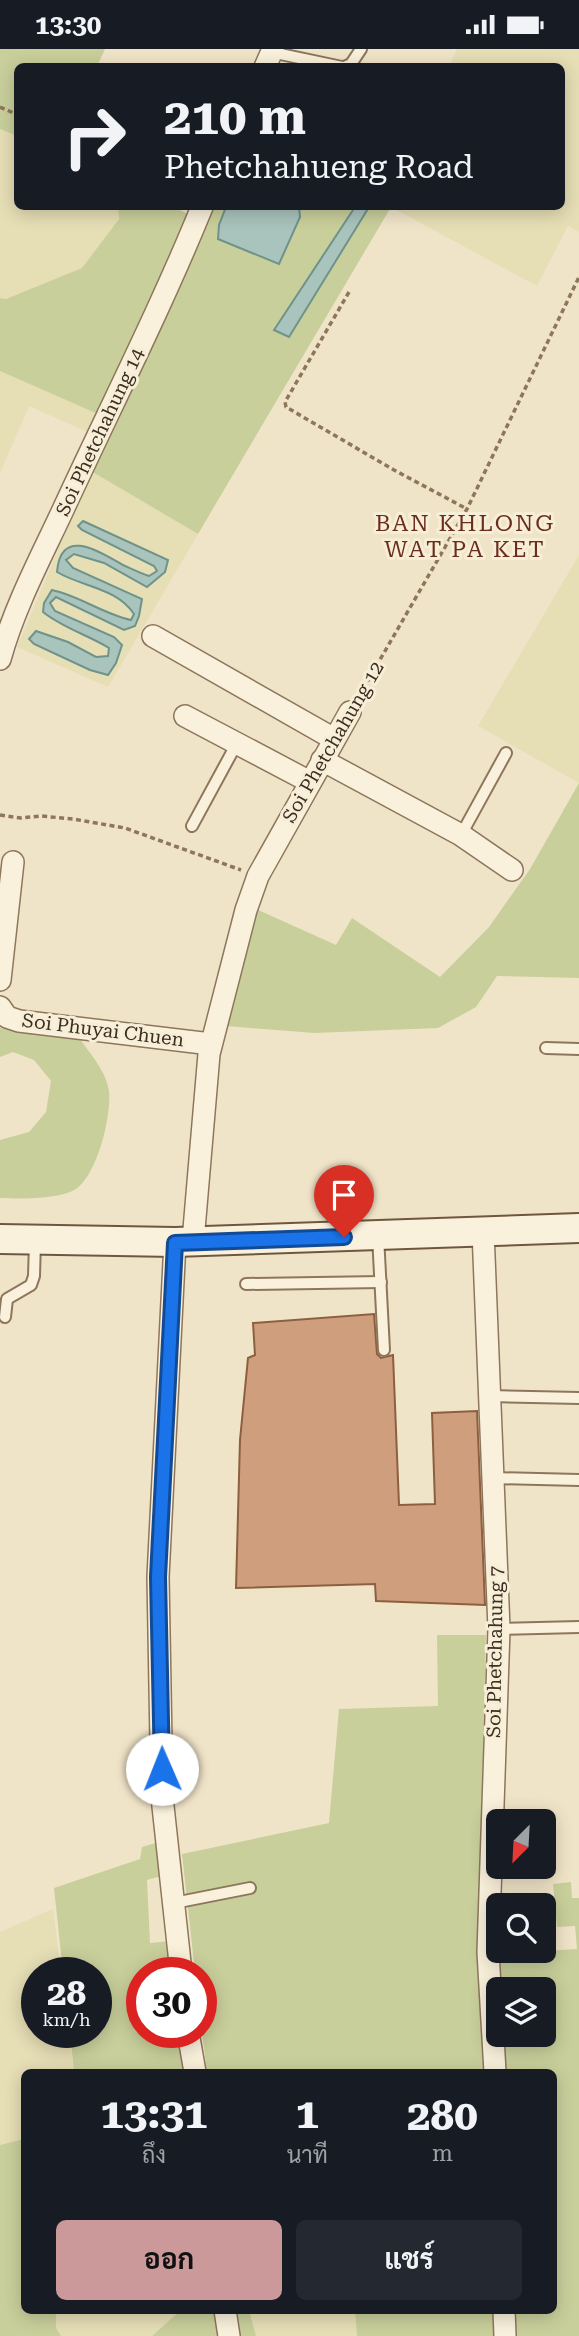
<!DOCTYPE html>
<html lang="th">
<meta charset="utf-8">
<style>
:root{--surface:#171b24;--page:#242831;--text:#f1f3f6;--muted:#9ea1a6;--accent:#cc999b}
body{margin:0;font-family:"Roboto Serif",Sarabun,serif;background:var(--page);color:var(--text);height:100vh;display:flex;flex-direction:column;font-size:26px;white-space:nowrap}
*{box-sizing:border-box;margin:0}
p{font-size:23px;color:var(--muted)}
.icon{flex:none;width:38px;height:38px;fill:none;stroke:currentColor;stroke-width:2;stroke-linecap:round;stroke-linejoin:round}
.map{position:relative;flex:1;overflow:hidden}
.drawer{position:absolute;left:21px;top:2020px;width:536px;height:245px;display:flex;flex-direction:column;background:var(--surface);border-radius:10px;box-shadow:0 4px 18px #0003}
.drawer>*{flex:none}
.hud{position:absolute;left:14px;top:14px;width:551px;height:147px;border-radius:10px;box-shadow:0 4px 18px #0003;background:#171b24;color:var(--text);overflow:hidden}
.needle{width:46px;rotate:204deg}
.tools{position:absolute;left:486px;top:1760px;display:grid;gap:14px}
.tools a{display:grid;place-items:center;width:70px;height:70px;border-radius:10px;background:var(--surface);box-shadow:0 4px 18px #0003;font-size:35px}
.speed{position:absolute;left:21px;top:1908px;display:flex;gap:14px;font-size:35px;font-weight:700;text-align:center}
.speed>*{display:grid;place-content:center;width:91px;height:91px;border-radius:50%;background:var(--surface);box-shadow:0 4px 18px #0003;line-height:1}
.speed small{font-size:18px;font-weight:400}
.speed .limit{border:10px solid #d22;background:#fff;color:#111}
.pin{position:absolute;display:grid;place-items:center;width:60px;height:60px;color:#fff;margin:-72px -30px;border-radius:50% 50% 50% 0;rotate:-45deg;box-shadow:0 0 7px #0007}
.pin .icon{rotate:45deg}
.me{position:absolute;width:77px;margin:-38px;rotate:359deg;stroke-linejoin:round;filter:drop-shadow(0 0 5px #0008)}
.turn{display:flex;align-items:center;gap:24px;height:147px;padding:0 35px;font-size:32px}
.turn .icon{width:91px;height:91px;stroke-width:2.5}
.turn b{display:block;font-size:49px;line-height:60px}
.eta{display:flex;justify-content:space-evenly;align-items:center;height:119px;text-align:center}
.eta b{font-size:42px;font-weight:700;line-height:49px}
.cta{display:flex;gap:14px;margin-top:auto;padding:14px 35px}
.cta a{flex:1;height:80px;border-radius:10px;background:var(--accent);color:#111;font-size:28px;font-weight:700;line-height:80px;text-align:center}
.cta a+a{background:var(--page);color:var(--text)}
.status{display:flex;justify-content:space-between;align-items:center;height:49px;padding:0 35px;background:var(--surface);direction:ltr}
.status svg{height:19px;fill:currentColor}
.map>svg:first-child{display:block}
</style>
<div class="status"><b>13:30</b><svg viewBox="0 0 49 12"><path d="M0 12V9h3v3zM5 12V6h3v6zM10 12V3h3v9zM15 12V0h3v12zM26 1h20v11H26zM47 4h2v5h-2z"/></svg></div>
<div class="map">
<svg width="579" height="2287" viewBox="0 0 579 2287">
<rect width="100%" height="100%" fill="#f0e4c8"/>
<g fill="#e6deb5" fill-rule="evenodd">
<path d="M457,0H579V183L568,177L537,237L391,158H562V18L449,17Z"/>
<path d="M0,80L17,87L18,158H118L119,170L82,219L6,250L0,249Z"/>
<path d="M0,322L100,366L92,385L29,357L0,424Z"/>
<path d="M91,422L198,485L108,638L17,598ZM83,473L167,511L147,538L104,514L73,505L66,511L73,519L134,545L135,577L56,548L50,555L55,562L122,596L108,626L90,621L34,595L30,590L36,582L68,593L96,608H108L109,599L91,588L56,573L44,554L52,541L68,545L115,568L131,571L134,564L126,553L108,543L72,532L61,506L98,501L121,515L149,527L157,522L155,517L104,492Z"/>
<path d="M579,506V734L478,677Z"/>
<path d="M53,1860L61,1923H37V1983H69L74,2023H24V2090L0,2096V1883Z"/>
<path d="M56,2261H181L152,2287H61L56,2279Z"/>
<path d="M249,2261H355L357,2287H256Z"/>
</g>
<g fill="#c9cf9b" fill-rule="evenodd">
<path d="M0,0H105L97,17L18,18L17,87L0,80Z"/>
<path d="M118,158H173L190,166L100,366L0,322V249L6,250L82,219L119,170Z"/>
<path d="M211,158H226L219,176L300,168L299,158H355L275,281L289,288L369,158H391L198,485L91,422Z"/>
<path d="M579,734V929L497,927L476,958L438,979L314,984L226,977L256,860L336,896L352,869L440,928L489,878L530,820Z"/>
<path d="M0,979L80,990C91,1006 106,1022 109,1042C112,1066 96,1135 70,1143C51,1150 20,1150 0,1149V1091L29,1083L46,1063L51,1032L34,1011L13,1003L0,1008Z"/>
<path d="M437,1586H486L478,1906L577,1900L575,1877L557,1878L553,1835L571,1833L572,1849H579V2287H357L355,2261H553V2023H207L201,1975V1923H195L182,1805L329,1774L339,1660L438,1657ZM499,1941H544V1986H499Z"/>
<path d="M162,1792L165,1826L147,1831L150,1894L171,1892L175,1923H142V1983H184L190,2023H74L70,1983H96V1923H63L54,1839L140,1810L142,1798Z"/>
<path d="M24,2090V2261H56V2279L61,2287H0V2096Z"/>
<path d="M181,2261H249L256,2287H152Z"/>
</g>
<g fill="#a9c4bc" stroke="#6f938a" stroke-width="2">
<path d="M226,158H299L300,168L279,215L218,190L219,176Z"/>
<path d="M355,158H369L289,288L274,281Z"/>
<path d="M83,472L168,511L165,523L147,538L104,514L74,505L66,511L73,519L142,550L139,567L135,577L124,581L56,548L50,554L55,562L114,588L122,596L116,614L108,626L90,621L34,595L29,590L36,582L68,593L96,608L108,607L109,599C88,586 63,579 43,563L44,554L52,541C80,547 103,565 131,571L134,565C117,539 82,538 57,523C61,476 101,504 123,516C132,520 140,524 149,527L157,522L154,517L82,481L78,477Z"/>
</g>
<path fill="#cf9f7d" stroke="#8d5f41" stroke-width="2" d="M374,1265L377,1305L381,1309L393,1306L399,1456L435,1455L432,1364L477,1362L485,1556L376,1552L375,1535L236,1539L240,1391L248,1309L255,1306L253,1274Z"/>
<g fill="none" stroke-linecap="round" stroke-linejoin="round">
<defs>
<g id="lane">
<path d="M271,3L342,18"/>
<path d="M344,18L351,15L361,0"/>
<path d="M192,777L237,694"/>
<path d="M461,786L506,704"/>
<path d="M546,999L579,1000"/>
<path d="M378,1187L384,1301"/>
<path d="M246,1235L381,1233"/>
<path d="M5,1268L7,1250L31,1236L34,1227L35,1193"/>
<path d="M490,1347L579,1349"/>
<path d="M493,1429L579,1431"/>
<path d="M499,1580L579,1578"/>
<path d="M174,1854L250,1839"/>
</g>
<g id="street">
<path d="M265,18L273,0"/>
<path d="M153,587L334,690"/>
<path d="M0,610C14,559 40,510 62,463C109,361 160,261 202,158"/>
<path d="M185,667L310,733"/>
<path d="M322,711L461,786L512,821"/>
<path d="M0,931L13,813"/>
<path d="M0,958L7,968L19,972L211,995"/>
<path d="M483,1182L499,1580L488,1903L495,2023"/>
<path d="M193,1192L209,1005L246,861L258,827L350,663"/>
<path d="M175,1193L158,1528L162,1748L181,1923"/>
<path d="M188,1983L195,2023"/>
<path d="M225,2261L229,2287"/>
<path d="M504,2261L505,2287"/>
</g>
<path id="secondary" d="M0,1190L175,1193L579,1179"/>
</defs>
<use href="#lane" stroke="#8d765c" stroke-width="14"/>
<use href="#street" stroke="#8d765c" stroke-width="24"/>
<use href="#secondary" stroke="#6f573f" stroke-width="32"/>
<g stroke="#8d765c" stroke-width="3.5" stroke-dasharray="5 3.5" stroke-linecap="butt">
<path d="M0,58L18,66"/>
<path d="M349,243L285,353L286,358L394,421L467,460"/>
<path d="M359,647L467,460L579,228"/>
<path d="M0,766L21,769L41,767L73,770L125,779L241,821"/>
</g>
<use href="#lane" stroke="#faf1dc" stroke-width="10"/>
<use href="#street" stroke="#faf1dc" stroke-width="21"/>
<use href="#secondary" stroke="#faf1dc" stroke-width="28"/>
</g>
<g fill="none" stroke-linecap="round" stroke-linejoin="round">
<defs>
<path id="route" d="M162,1720L158,1528L175,1194L344,1188"/>
</defs>
<use href="#route" stroke="#114b97" stroke-width="18"/>
<use href="#route" stroke="#1a73e8" stroke-width="12"/>
</g>
<g text-anchor="middle" dominant-baseline="central" stroke-width="6" stroke-linejoin="round" paint-order="stroke">
<g font-size="19" fill="#3d2e20" stroke="#f7eed8">
<text transform="translate(100 383) rotate(-65)">Soi Phetchahung 14</text>
<text transform="translate(333 693) rotate(-60)">Soi Phetchahung 12</text>
<text transform="translate(103 981) rotate(7)">Soi Phuyai Chuen</text>
<text transform="translate(495 1603) rotate(-89)">Soi Phetchahung 7</text>
</g>
<g font-size="23" letter-spacing="2" fill="#6b2e1e" stroke="#f7eed8">
<text x="465" y="474">BAN KHLONG<tspan x="465" dy="26">WAT PA KET</tspan></text>
</g>
</g>
</svg>
<div class="tools">
<a><svg class="needle" viewBox="-14 -14 28 28"><path d="M0-13l5 13h-10z" fill="#e53935"/><path d="M0 13l5-13h-10z" fill="#9ea1a6"/></svg></a>
<a><svg class="icon" aria-label="search" viewBox="0 0 24 24"><circle cx="10" cy="10" r="6"/><path d="M15 15l6 6"/></svg></a>
<a><svg class="icon" aria-label="layers" viewBox="0 0 24 24"><path d="M12 4l9 5-9 5-9-5zM3 14l9 5 9-5"/></svg></a>
</div>
<div class="speed"><div>28<small>km/h</small></div><div class="limit">30</div></div>
<div class="pin" style="left:344px;top:1188px;background:#d93025"><svg class="icon" aria-label="arrive" viewBox="0 0 24 24"><path d="M6 21V4h12l-3 4 3 4H6"/></svg></div>
<svg class="me" style="left:162px;top:1720px" viewBox="-20 -20 40 40"><circle r="19" fill="#fff"/><path d="M0-13L10 11 0 6-10 11z" fill="#1a73e8"/></svg>
<div class="hud">
<div class="turn"><svg class="icon" aria-label="right" viewBox="0 0 24 24"><path d="M7 20v-9h11M14 6l5 5-5 5"/></svg><div><b>210 m</b>Phetchahueng Road</div></div>
</div>
<section class="drawer">
<div class="eta">
<div><b>13:31</b><p>ถึง</p></div>
<div><b>1</b><p>นาที</p></div>
<div><b>280</b><p>m</p></div>
</div>
<div class="cta"><a>ออก</a><a>แชร์</a></div>
</section>
</div>
